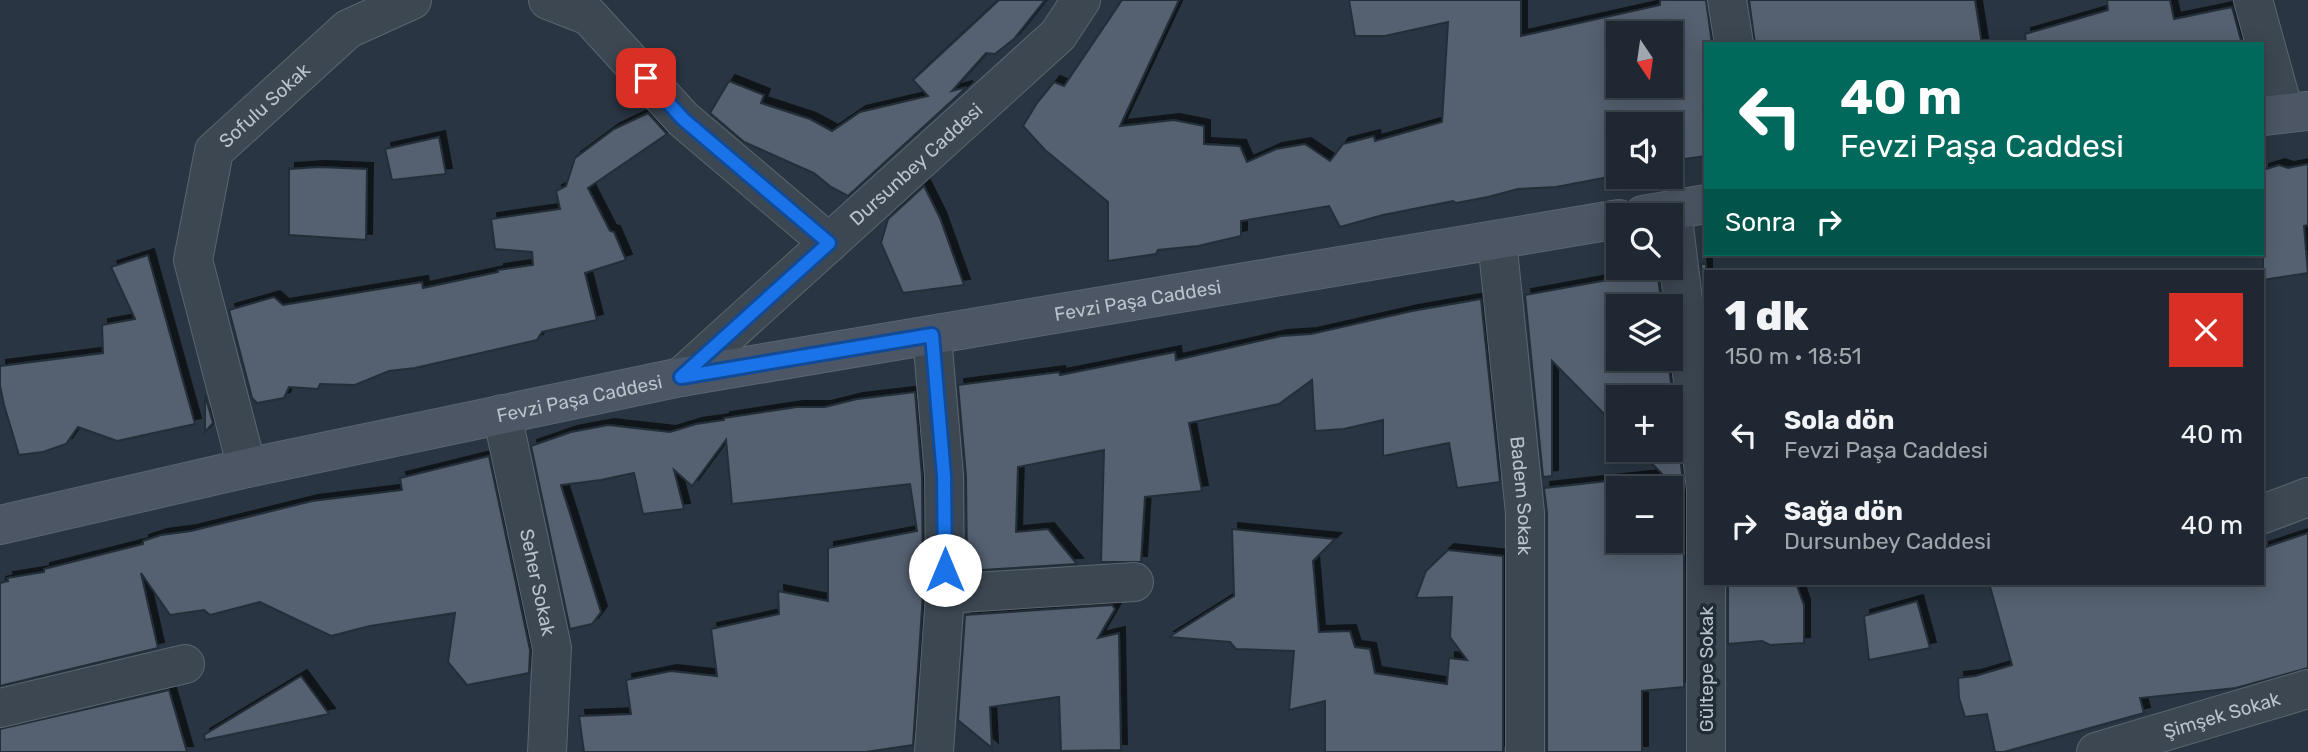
<!DOCTYPE html>
<html lang="tr">
<meta charset="utf-8">
<style>
:root{--surface:#1f2832;--page:#2c343e;--text:#f1f3f6;--muted:#a1a6ac;--line:#3c444d}
body{margin:0;font-family:Rubik,sans-serif;background:var(--page);color:var(--text);height:100vh;display:flex;flex-direction:column;font-size:26px;white-space:nowrap}
*{box-sizing:border-box;margin:0}
p{font-size:23px;color:var(--muted)}
.icon{flex:none;width:38px;height:38px;fill:none;stroke:currentColor;stroke-width:2;stroke-linecap:round;stroke-linejoin:round}
.map{position:relative;flex:1;overflow:hidden}
.drawer{position:absolute;left:1704px;top:270px;width:560px;height:315px;display:flex;flex-direction:column;background:var(--surface);border-radius:0px;box-shadow:0 4px 18px #0003,0 0 0 2px var(--line)}
.drawer>*{flex:none}
.top-card{position:absolute;left:1704px;top:42px;width:560px;height:214px;border-radius:0px;box-shadow:0 4px 18px #0003,0 0 0 2px var(--line);background:#00695c;color:#fff;overflow:hidden}
.needle{width:46px;rotate:167deg}
.buttons{position:absolute;left:1606px;top:21px;display:grid;gap:14px}
.buttons a{display:grid;place-items:center;width:77px;height:77px;border-radius:0px;background:var(--surface);box-shadow:0 4px 18px #0003,0 0 0 2px var(--line);font-size:35px}
.pin{position:absolute;display:grid;place-items:center;width:60px;height:60px;color:#fff;margin:-30px;border-radius:14px;box-shadow:0 4px 10px #0006}
.me{position:absolute;width:77px;margin:-38px;rotate:0deg;stroke-linejoin:round;filter:drop-shadow(0 0 5px #0008)}
.turn{display:flex;align-items:center;gap:24px;height:147px;padding:0 21px;font-size:32px}
.turn .icon{width:91px;height:91px;stroke-width:2.5}
.turn b{display:block;font-size:49px;line-height:60px}
.then{display:flex;align-items:center;height:66px;padding:0 21px;background:#0003;gap:14px;font-size:26px}
.round{display:grid;place-items:center;flex:none;width:74px;height:74px;border-radius:0px;background:var(--page)}
.summary{display:flex;align-items:center;justify-content:space-between;height:119px;padding:0 21px}
h1{font-size:42px;font-weight:800;line-height:52px}
ul{padding:0;list-style:none}
li{display:flex;align-items:center;gap:21px;height:91px;padding:0 21px}
li div{flex:1}
li b{display:block;font-size:26px}
li em{font-style:normal}
.map>svg:first-child{display:block}
</style>
<div class="map">
<svg width="2308" height="752" viewBox="0 0 2308 752">
<defs>
<filter id="shadow"><feDropShadow dx="6" dy="-6" stdDeviation="0" flood-color="#0009"/></filter>
</defs>
<rect width="100%" height="100%" fill="#293542"/>
<g fill="#54606f" stroke="#242e39" stroke-width="2" fill-rule="evenodd" filter="url(#shadow)">
<path d="M999,0H1045L1014,39L995,54L986,53L952,91L967,87L848,196L831,187L814,173L744,142L710,113L729,81L764,95L761,103L810,119L832,131L860,112L928,96L913,80Z"/>
<path d="M1122,0H1179L1120,126L1174,120L1204,126V144L1240,146L1247,162L1276,149L1305,144L1330,161L1343,144L1374,136L1375,141L1442,122L1448,22L1385,36H1355L1349,0H1521V36L1660,5V0H1706L1712,44H1706V156L1678,160L1671,164V124H1619V175L1556,187L1518,189L1488,197L1456,203L1453,201L1383,215L1340,227L1329,206L1241,221V236L1198,246L1158,250L1156,254L1108,261V202L1045,150L1023,126L1037,103L1054,82L1064,86ZM1619,33H1671V86H1619Z"/>
<path d="M1749,0H1975L1982,44H1755Z"/>
<path d="M2107,0H2170L2174,19L2232,7L2242,44H2026L2025,34L2108,10Z"/>
<path d="M648,113L667,134L588,188L610,231L614,232L626,260L585,273L597,320L542,332L537,340L415,368L389,371L355,385L320,384L318,389L289,387L284,398L257,403L252,398L229,310L274,297L283,305L422,282L423,288L498,272V270L533,265L532,252L495,249L491,219L560,209L556,191L566,186L575,158L614,129Z"/>
<path d="M439,137L446,174L392,180L385,149Z"/>
<path d="M2308,164V225L2304,226L2308,273L2263,280V170L2279,165L2288,168Z"/>
<path d="M319,167L367,169L366,240L289,235V169Z"/>
<path d="M924,186L940,218L964,285L903,293L881,243L888,219Z"/>
<path d="M148,255L195,424L117,441L78,427L66,444L43,452L19,455L4,405L0,386V366L103,353L102,325L135,319L111,267Z"/>
<path d="M1701,264H1706V310Z"/>
<path d="M1657,271L1662,306H1619V359H1668L1684,490V687L1642,691V752H1547V513L1544,488L1663,475L1639,450H1671V397H1619V429L1552,361V476L1543,477L1525,295ZM1619,488H1671V541H1619Z"/>
<path d="M1481,299L1500,482L1457,488L1449,443L1383,456V420L1344,429L1315,431L1312,380L1279,404L1189,423L1202,491L1145,497L1141,562H1101L1104,450L1018,467L1016,532L1048,529L1077,564L967,571L966,476L958,385L1059,372L1060,375L1175,352L1176,360L1281,336L1311,334L1412,311Z"/>
<path d="M915,392L922,477L923,593L913,745L866,752H584L579,716L631,714L626,680L671,671L717,676L711,629L779,614L778,591L828,601V548L917,531L910,484L732,504L726,440L692,486L674,470L684,509L643,514L634,473L601,480L561,485L601,612L592,624L570,629L531,446L571,432L608,425L670,432L696,424L724,420V418L797,407H825L857,399Z"/>
<path d="M205,395L213,423L205,432Z"/>
<path d="M489,456L530,650L529,673L467,685L448,662L455,613L370,626L331,636L260,602L210,615L204,610L170,615L141,573L158,648L0,686V583L8,581L7,578L44,572V569L143,544V541L161,535L191,531L312,501L402,490L400,478Z"/>
<path d="M1232,529L1335,539L1313,561L1319,632L1350,631L1355,647L1370,649L1375,673L1447,684L1449,658L1467,660L1450,637L1452,597L1416,598L1426,571L1448,550L1503,556V752H1325V701L1289,710L1294,651L1236,649L1230,642L1169,637L1234,596Z"/>
<path d="M2308,533V668L2236,688L2140,698L2144,713L2004,752H1995L1987,714L1965,717L1959,698L1958,678L1975,676L2012,665L1989,583H2263V548Z"/>
<path d="M1728,583H1796L1804,605V643L1770,645L1762,641L1728,644Z"/>
<path d="M1917,601L1930,648L1869,660L1864,616Z"/>
<path d="M1112,605L1115,609L1098,638L1119,633L1121,750L1061,751L1059,697L990,707L992,748L958,720L965,615Z"/>
<path d="M301,676L329,714L205,740L204,735Z"/>
<path d="M169,690L187,752H0V729Z"/>
</g>
<g fill="none" stroke-linecap="round" stroke-linejoin="round">
<defs>
<g id="street">
<path d="M548,0L589,16L683,119L829,243"/>
<path d="M1727,0L1734,44"/>
<path d="M2253,0L2284,112"/>
<path d="M1672,210L1706,489V752"/>
<path id="s1" d="M1497,240L1525,513V752"/>
<path d="M932,336L944,476L945,594L934,752"/>
<path id="s2" d="M681,377L1058,35L1081,0"/>
<path id="s3" d="M502,414L552,648L547,752"/>
<path id="s4" d="M247,468L193,260L214,151L348,29L412,0"/>
<path d="M2263,514L2308,497"/>
<path d="M945,594L1134,582"/>
<path d="M0,708L185,664"/>
<path id="s5" d="M2096,752L2308,689"/>
</g>
<g id="secondary">
<path d="M2263,116L2308,111"/>
<path d="M1643,215L1706,204"/>
<path id="s6" d="M0,525L247,468L681,377L1619,219"/>
</g>
</defs>
<use href="#street" stroke="#5b656f" stroke-width="40"/>
<use href="#secondary" stroke="#5b656f" stroke-width="40"/>
<use href="#street" stroke="#3d4752" stroke-width="38"/>
<use href="#secondary" stroke="#4c5664" stroke-width="38"/>
</g>
<g fill="none" stroke-linecap="round" stroke-linejoin="round">
<defs>
<path id="route" d="M646,78L683,119L829,243L681,377L932,335L944,476L945,570"/>
</defs>
<use href="#route" stroke="#114b97" stroke-width="18"/>
<use href="#route" stroke="#1a73e8" stroke-width="12"/>
</g>
<g text-anchor="middle" dominant-baseline="central" stroke-width="7" stroke-linejoin="round" paint-order="stroke">
<g font-size="19" fill="#bac2cc" stroke="#222c37">
<text stroke="none"><textPath href="#s4" startOffset="394">Sofulu Sokak</textPath></text>
<text stroke="none"><textPath href="#s2" startOffset="317">Dursunbey Caddesi</textPath></text>
<text stroke="none"><textPath href="#s6" startOffset="1160">Fevzi Paşa Caddesi</textPath></text>
<text stroke="none"><textPath href="#s6" startOffset="593">Fevzi Paşa Caddesi</textPath></text>
<text stroke="none"><textPath href="#s1" startOffset="257">Badem Sokak</textPath></text>
<text stroke="none"><textPath href="#s3" startOffset="172">Seher Sokak</textPath></text>
<text transform="translate(1706 669) rotate(-90)">Gültepe Sokak</text>
<text stroke="none"><textPath href="#s5" startOffset="131">Şimşek Sokak</textPath></text>
</g>
</g>
</svg>
<div class="buttons">
<a><svg class="needle" viewBox="-14 -14 28 28"><path d="M0-13l5 13h-10z" fill="#e53935"/><path d="M0 13l5-13h-10z" fill="#a1a6ac"/></svg></a>
<a><svg class="icon" aria-label="sound" viewBox="0 0 24 24"><path d="M4 9h4l5-4v14l-5-4H4zM17 9q2 3 0 6"/></svg></a>
<a><svg class="icon" aria-label="search" viewBox="0 0 24 24"><circle cx="10" cy="10" r="6"/><path d="M15 15l6 6"/></svg></a>
<a><svg class="icon" aria-label="layers" viewBox="0 0 24 24"><path d="M12 4l9 5-9 5-9-5zM3 14l9 5 9-5"/></svg></a>
<a>+</a>
<a>−</a>
</div>
<div class="pin" style="left:646px;top:78px;background:#d93025"><svg class="icon" aria-label="arrive" viewBox="0 0 24 24"><path d="M6 21V4h12l-3 4 3 4H6"/></svg></div>
<svg class="me" style="left:945px;top:570px" viewBox="-20 -20 40 40"><circle r="19" fill="#fff"/><path d="M0-13L10 11 0 6-10 11z" fill="#1a73e8"/></svg>
<div class="top-card">
<div class="turn"><svg class="icon" aria-label="left" viewBox="0 0 24 24"><path d="M17 20v-9H6M10 6l-5 5 5 5"/></svg><div><b>40 m</b>Fevzi Paşa Caddesi</div></div>
<div class="then">Sonra<svg class="icon" aria-label="right" viewBox="0 0 24 24"><path d="M7 20v-9h11M14 6l5 5-5 5"/></svg></div>
</div>
<section class="drawer">
<div class="summary"><div><h1>1 dk</h1><p>150 m · 18:51</p></div><a class="round" style="background:#d93025;color:#fff"><svg class="icon" aria-label="close" viewBox="0 0 24 24"><path d="M6 6l12 12M18 6L6 18"/></svg></a></div>
<ul>
<li><svg class="icon" aria-label="left" viewBox="0 0 24 24"><path d="M17 20v-9H6M10 6l-5 5 5 5"/></svg><div><b>Sola dön</b><p>Fevzi Paşa Caddesi</p></div><em>40 m</em></li>
<li><svg class="icon" aria-label="right" viewBox="0 0 24 24"><path d="M7 20v-9h11M14 6l5 5-5 5"/></svg><div><b>Sağa dön</b><p>Dursunbey Caddesi</p></div><em>40 m</em></li>
</ul>
</section>
</div>
